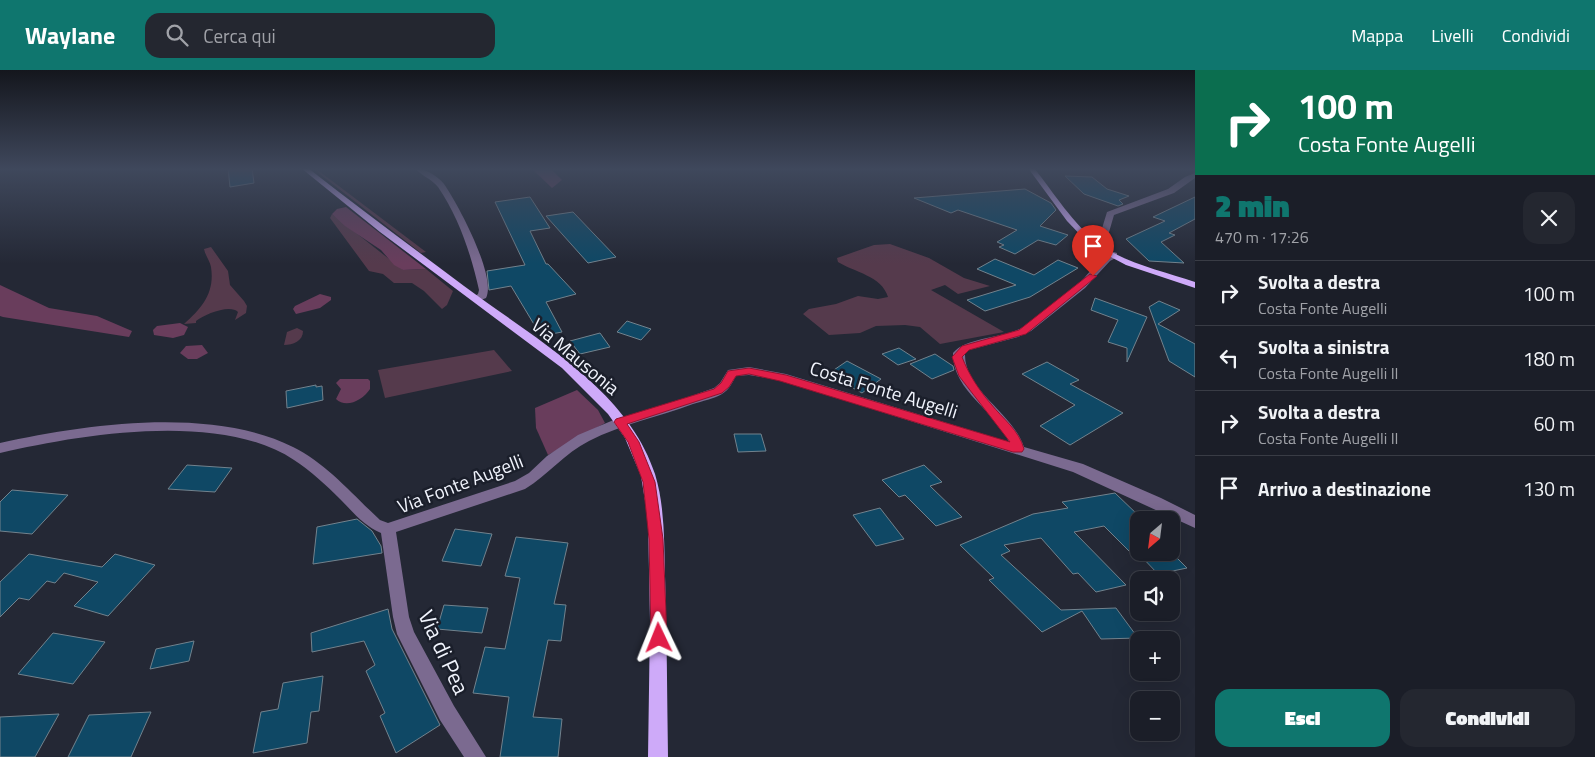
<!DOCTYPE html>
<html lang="it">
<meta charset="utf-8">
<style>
:root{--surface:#1b1e28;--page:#242730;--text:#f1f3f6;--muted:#a0a2a8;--line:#393c45;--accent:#0f766e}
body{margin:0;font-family:"Titillium Web",sans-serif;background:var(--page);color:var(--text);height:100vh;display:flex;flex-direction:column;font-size:19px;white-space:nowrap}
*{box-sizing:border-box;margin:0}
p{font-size:16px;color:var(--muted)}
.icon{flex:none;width:28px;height:28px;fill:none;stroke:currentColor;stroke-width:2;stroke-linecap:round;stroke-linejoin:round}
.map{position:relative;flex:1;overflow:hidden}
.side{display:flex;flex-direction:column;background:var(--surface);width:400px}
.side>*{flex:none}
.top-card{background:#0b6e4f;color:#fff;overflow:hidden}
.needle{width:32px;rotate:208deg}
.controls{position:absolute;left:1130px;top:441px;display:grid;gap:10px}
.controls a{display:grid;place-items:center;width:50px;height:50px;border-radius:10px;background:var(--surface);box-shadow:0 5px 20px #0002,0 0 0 1px var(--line);font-size:25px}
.pin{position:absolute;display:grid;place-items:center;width:42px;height:42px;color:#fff;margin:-51px -21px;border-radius:50% 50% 50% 0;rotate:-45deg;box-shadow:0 0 5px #0007}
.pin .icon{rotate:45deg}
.me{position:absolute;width:55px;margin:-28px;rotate:358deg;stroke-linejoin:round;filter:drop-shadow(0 0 4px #0008)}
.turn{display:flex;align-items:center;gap:18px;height:105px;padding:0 20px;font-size:22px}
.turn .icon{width:65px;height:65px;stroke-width:2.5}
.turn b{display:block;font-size:35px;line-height:42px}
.round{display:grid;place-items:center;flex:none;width:52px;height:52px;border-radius:15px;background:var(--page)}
.head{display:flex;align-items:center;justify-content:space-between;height:85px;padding:0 20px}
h1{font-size:30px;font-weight:800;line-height:38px;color:var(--accent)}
.cta{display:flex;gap:10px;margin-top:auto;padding:10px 20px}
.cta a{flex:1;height:58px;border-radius:15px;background:var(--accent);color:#fff;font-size:20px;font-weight:800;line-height:58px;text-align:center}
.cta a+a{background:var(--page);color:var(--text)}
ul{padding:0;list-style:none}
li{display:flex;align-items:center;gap:15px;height:65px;padding:0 20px;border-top:1px solid var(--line)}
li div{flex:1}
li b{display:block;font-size:19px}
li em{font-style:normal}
header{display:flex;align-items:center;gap:30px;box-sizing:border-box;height:70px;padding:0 25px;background:var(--accent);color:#fff}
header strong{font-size:24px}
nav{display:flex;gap:28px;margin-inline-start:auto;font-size:18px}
.search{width:350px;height:45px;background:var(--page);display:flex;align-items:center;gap:12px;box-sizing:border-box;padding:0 18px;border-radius:15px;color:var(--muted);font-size:19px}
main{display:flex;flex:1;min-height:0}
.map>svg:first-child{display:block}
</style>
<header>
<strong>Waylane</strong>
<div class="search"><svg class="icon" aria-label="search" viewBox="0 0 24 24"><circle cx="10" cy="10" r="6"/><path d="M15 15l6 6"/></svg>Cerca qui</div>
<nav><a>Mappa</a><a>Livelli</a><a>Condividi</a></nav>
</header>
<main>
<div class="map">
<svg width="1195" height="687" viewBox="0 0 1195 687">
<rect width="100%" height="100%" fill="#242835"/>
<g fill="#553a4c">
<path d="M312,98H315L426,182L421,183Z"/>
<path d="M332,144L403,200L426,199L453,221L447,235L442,239L424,221L412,213H394L383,204L369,201L330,148Z"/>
<path d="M890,174L929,188L964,208L990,216L958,224L945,215L931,220L1004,262L940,274L920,257L905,255L876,256L860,263L829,265L803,244L809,239L836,234L858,226L878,229L888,227C882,206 854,202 838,192L837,188L874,175Z"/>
<path d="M211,177L228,201L230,215L244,231L247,236L246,243L235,250L238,242C230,234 205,244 196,251V253L184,254C202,238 215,223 211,197C210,191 205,185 204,179Z"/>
<path d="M297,258L303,261C303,271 293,275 284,275L287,262Z"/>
<path d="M494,280L512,301L385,328L378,300Z"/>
</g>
<g fill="#693d5c">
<path d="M531,98H550L562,110L552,118Z"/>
<path d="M346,137L426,199L403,200L394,195L381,180L345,156L332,144L337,139Z"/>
<path d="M0,215L49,238L97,246L132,261L129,267L3,247L0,246Z"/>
<path d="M320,224L331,227V230L320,238L296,244L293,239L295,236Z"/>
<path d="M180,253L188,257L184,265L173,268L154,265L153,260L157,256Z"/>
<path d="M202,275L208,283L197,289H188L180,283L186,276Z"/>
<path d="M340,309H368L370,311V319C363,330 346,339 336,329L341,319L336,313Z"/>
<path d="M577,320L598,340L605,353L548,385L536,358L535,338Z"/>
</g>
<g fill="#0f4865" stroke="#72828d">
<path d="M228,98H252L254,113L230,117Z"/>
<path d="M1065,106L1092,107L1107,119L1129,126L1119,130L1123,134L1118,136L1084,124Z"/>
<path d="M1025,119L1051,133L1056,140L1040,156L1068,165L1056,175L1038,170L1015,184L999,177L1004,175L997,172L1017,160L958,140L951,143L914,128Z"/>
<path d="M530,127L550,158L530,161L546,194H548L576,224L546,232L562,262L546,265L543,260L538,261L511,216L489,220L487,201L525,195L495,132Z"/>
<path d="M1195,127V149L1169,163L1175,165L1161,172L1184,193L1149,191L1126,169L1165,151L1153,147Z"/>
<path d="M573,142L616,187L588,193L546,146Z"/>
<path d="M995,189L1034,205L1058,190L1078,198L1030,227L985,241L967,230L1016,215L977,199Z"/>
<path d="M1095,228L1147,247L1127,292V278L1108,272L1118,250L1091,240Z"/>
<path d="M1159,231L1180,240L1158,254L1195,274V307L1169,291L1149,237Z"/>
<path d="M627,251L651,259L641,270L617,262Z"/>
<path d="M600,263L610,277L580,284L570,271Z"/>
<path d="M899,278L916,289L898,295L882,284Z"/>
<path d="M935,284L953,296L954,300L932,309L910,294Z"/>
<path d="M847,291L881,309L862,323L828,304Z"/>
<path d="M1047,292L1079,310L1070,314L1123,343L1070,375L1040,356L1075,335L1022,304Z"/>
<path d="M316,315V317L322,316L323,330L287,338L286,321Z"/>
<path d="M734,364H761L766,381L738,382Z"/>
<path d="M187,395L232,398L215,422L168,419Z"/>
<path d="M924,395L942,412L930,416L962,447L936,456L905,425L899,427L882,410Z"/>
<path d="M12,420L68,425L32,464L0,461V432Z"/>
<path d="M1115,423L1139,446V482H1171L1187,498L1158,504L1139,484V491L1104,456L1074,462L1126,515L1096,522L1078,503L1073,504L1041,468L1004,475L1010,481L1001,485L1061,540L1116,538L1138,568L1101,569L1082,541L1042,562L989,510L994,508L960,475L1033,444L1068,438L1062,432Z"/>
<path d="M880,438L904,469L876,476L853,445Z"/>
<path d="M357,449L372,461L381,476L382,483L313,494L317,457Z"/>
<path d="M455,459L492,464L481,496L442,491Z"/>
<path d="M516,467L568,473L554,534L566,535L561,571L548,570L533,647L562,649L558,687H500L509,627L473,623L485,577L505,579L520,508L505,506Z"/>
<path d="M29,484L102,497L115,484L155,495L108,546L74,536L98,512L64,503L55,513L47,511L29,530L19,528L0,547V512Z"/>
<path d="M444,535L488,538L482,563L437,559Z"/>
<path d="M388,539L392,559L440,655L396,683L380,646L385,643L366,601L375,595L364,571L312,582L311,563Z"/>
<path d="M53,563L105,572L73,614L18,604Z"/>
<path d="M194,571L189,591L150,599L156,579Z"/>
<path d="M323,606L319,641L311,642L307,673L253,683L261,642L278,639L283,613Z"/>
<path d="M151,642L131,687H68L89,645Z"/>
<path d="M59,644L35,687H0V647Z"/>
</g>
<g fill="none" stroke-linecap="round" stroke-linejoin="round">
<g fill="#7b6a90" fill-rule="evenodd">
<path d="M415,98C424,98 438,106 444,114C458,134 497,207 486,228L476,232L471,229L478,224L479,220C471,184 459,148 438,117C432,109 420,105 415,98Z"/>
<path d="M1195,103V108L1174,123L1114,145L1107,169L1089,173L1085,170L1100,165L1107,142L1168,119L1185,107Z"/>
<path d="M1114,182L1117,183V187L1110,191L1085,218L1031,261L1018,267L969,280L965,284C964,320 1013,343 1024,377L1083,394L1161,428L1195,445V458L1073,402L780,310L749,305L736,306C732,313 729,320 722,324C714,329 702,331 693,334C658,347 622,354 589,371C565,383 548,405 525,419L396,462L409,547L414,562L454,636L486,687H464L440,650L397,564L393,547L381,463C364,456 353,442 340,429C326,415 311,401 294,390C221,341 81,364 0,383V373C86,354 211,336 293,377C326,393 353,425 380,450L388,453L515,411L529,403L547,386L578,365L616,349L666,335L714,318L720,313L728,300L749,297L786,304L1009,372C996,341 952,321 953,283C967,266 1005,269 1025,256C1043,243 1064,228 1080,213C1090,202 1099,187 1114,182Z"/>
</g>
<g fill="#ceaaf9" fill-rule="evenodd">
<path d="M301,98H308C359,138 412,177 464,216C532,267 628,319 655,404C665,437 664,472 665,506C667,566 667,627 668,687H648L650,551L648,449L641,406L625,368L608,344L562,298L380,162Z"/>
<path d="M1028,98H1034C1054,123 1073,154 1099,174C1127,194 1163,201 1195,212V218L1126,195L1092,177L1067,151Z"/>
</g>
</g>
<linearGradient id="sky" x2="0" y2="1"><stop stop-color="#14161d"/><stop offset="0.51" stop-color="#3f485c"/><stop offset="1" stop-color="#3f485c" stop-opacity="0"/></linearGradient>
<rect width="1195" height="194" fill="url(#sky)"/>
<path fill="#e11d48" stroke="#92132f" d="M1090,204L1097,206L1026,264L969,280L962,287C969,305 979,320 991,334C1003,349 1019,360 1024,379L1022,382H1013L780,311L749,304L736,306L729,317L722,323L627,354L639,372L655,412L663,469L667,568L664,574L659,576L653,574L651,568L649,469L643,412L628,372L614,352L616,349L714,319L721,313L728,301L749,298L786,305L1010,372L959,306L952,287L962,276L1019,260Z"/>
<g text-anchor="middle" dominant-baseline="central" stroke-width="5" stroke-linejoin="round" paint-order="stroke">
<g font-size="19" fill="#f1f4fd" stroke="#1b1f2b">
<text transform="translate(576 286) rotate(40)">Via Mausonia</text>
<text transform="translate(884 319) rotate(17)">Costa Fonte Augelli</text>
<text transform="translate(460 413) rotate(-21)">Via Fonte Augelli</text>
</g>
<g font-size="22" fill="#f1f4fd" stroke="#1b1f2b">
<text transform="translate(444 582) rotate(65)">Via di Pea</text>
</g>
</g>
</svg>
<div class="controls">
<a><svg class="needle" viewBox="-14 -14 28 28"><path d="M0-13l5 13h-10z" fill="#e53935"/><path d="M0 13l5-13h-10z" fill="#a0a2a8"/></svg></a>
<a><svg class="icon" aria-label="sound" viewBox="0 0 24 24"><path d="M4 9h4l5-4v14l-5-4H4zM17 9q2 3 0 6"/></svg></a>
<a>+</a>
<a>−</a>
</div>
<div class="pin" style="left:1093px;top:206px;background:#d93025"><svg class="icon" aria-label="arrive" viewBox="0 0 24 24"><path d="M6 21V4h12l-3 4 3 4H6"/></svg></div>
<svg class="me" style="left:659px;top:568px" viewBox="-20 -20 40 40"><path d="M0-17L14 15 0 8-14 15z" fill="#e11d48" stroke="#fff" stroke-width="4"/></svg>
</div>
<section class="side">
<div class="top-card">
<div class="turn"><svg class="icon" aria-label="right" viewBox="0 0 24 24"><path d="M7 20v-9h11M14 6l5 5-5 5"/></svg><div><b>100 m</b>Costa Fonte Augelli</div></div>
</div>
<div class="head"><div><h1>2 min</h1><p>470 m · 17:26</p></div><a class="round"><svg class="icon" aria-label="close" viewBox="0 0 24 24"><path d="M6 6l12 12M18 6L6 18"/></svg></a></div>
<ul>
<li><svg class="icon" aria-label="right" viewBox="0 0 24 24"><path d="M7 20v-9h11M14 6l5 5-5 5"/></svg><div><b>Svolta a destra</b><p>Costa Fonte Augelli</p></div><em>100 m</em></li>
<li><svg class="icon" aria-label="left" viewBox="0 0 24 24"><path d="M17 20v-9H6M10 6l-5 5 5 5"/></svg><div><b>Svolta a sinistra</b><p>Costa Fonte Augelli II</p></div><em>180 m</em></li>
<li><svg class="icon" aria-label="right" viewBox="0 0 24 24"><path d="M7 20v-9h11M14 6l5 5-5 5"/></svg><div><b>Svolta a destra</b><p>Costa Fonte Augelli II</p></div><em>60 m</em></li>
<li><svg class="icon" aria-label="arrive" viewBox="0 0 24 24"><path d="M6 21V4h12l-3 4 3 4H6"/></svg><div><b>Arrivo a destinazione</b></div><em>130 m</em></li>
</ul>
<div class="cta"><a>Esci</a><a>Condividi</a></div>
</section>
</main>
